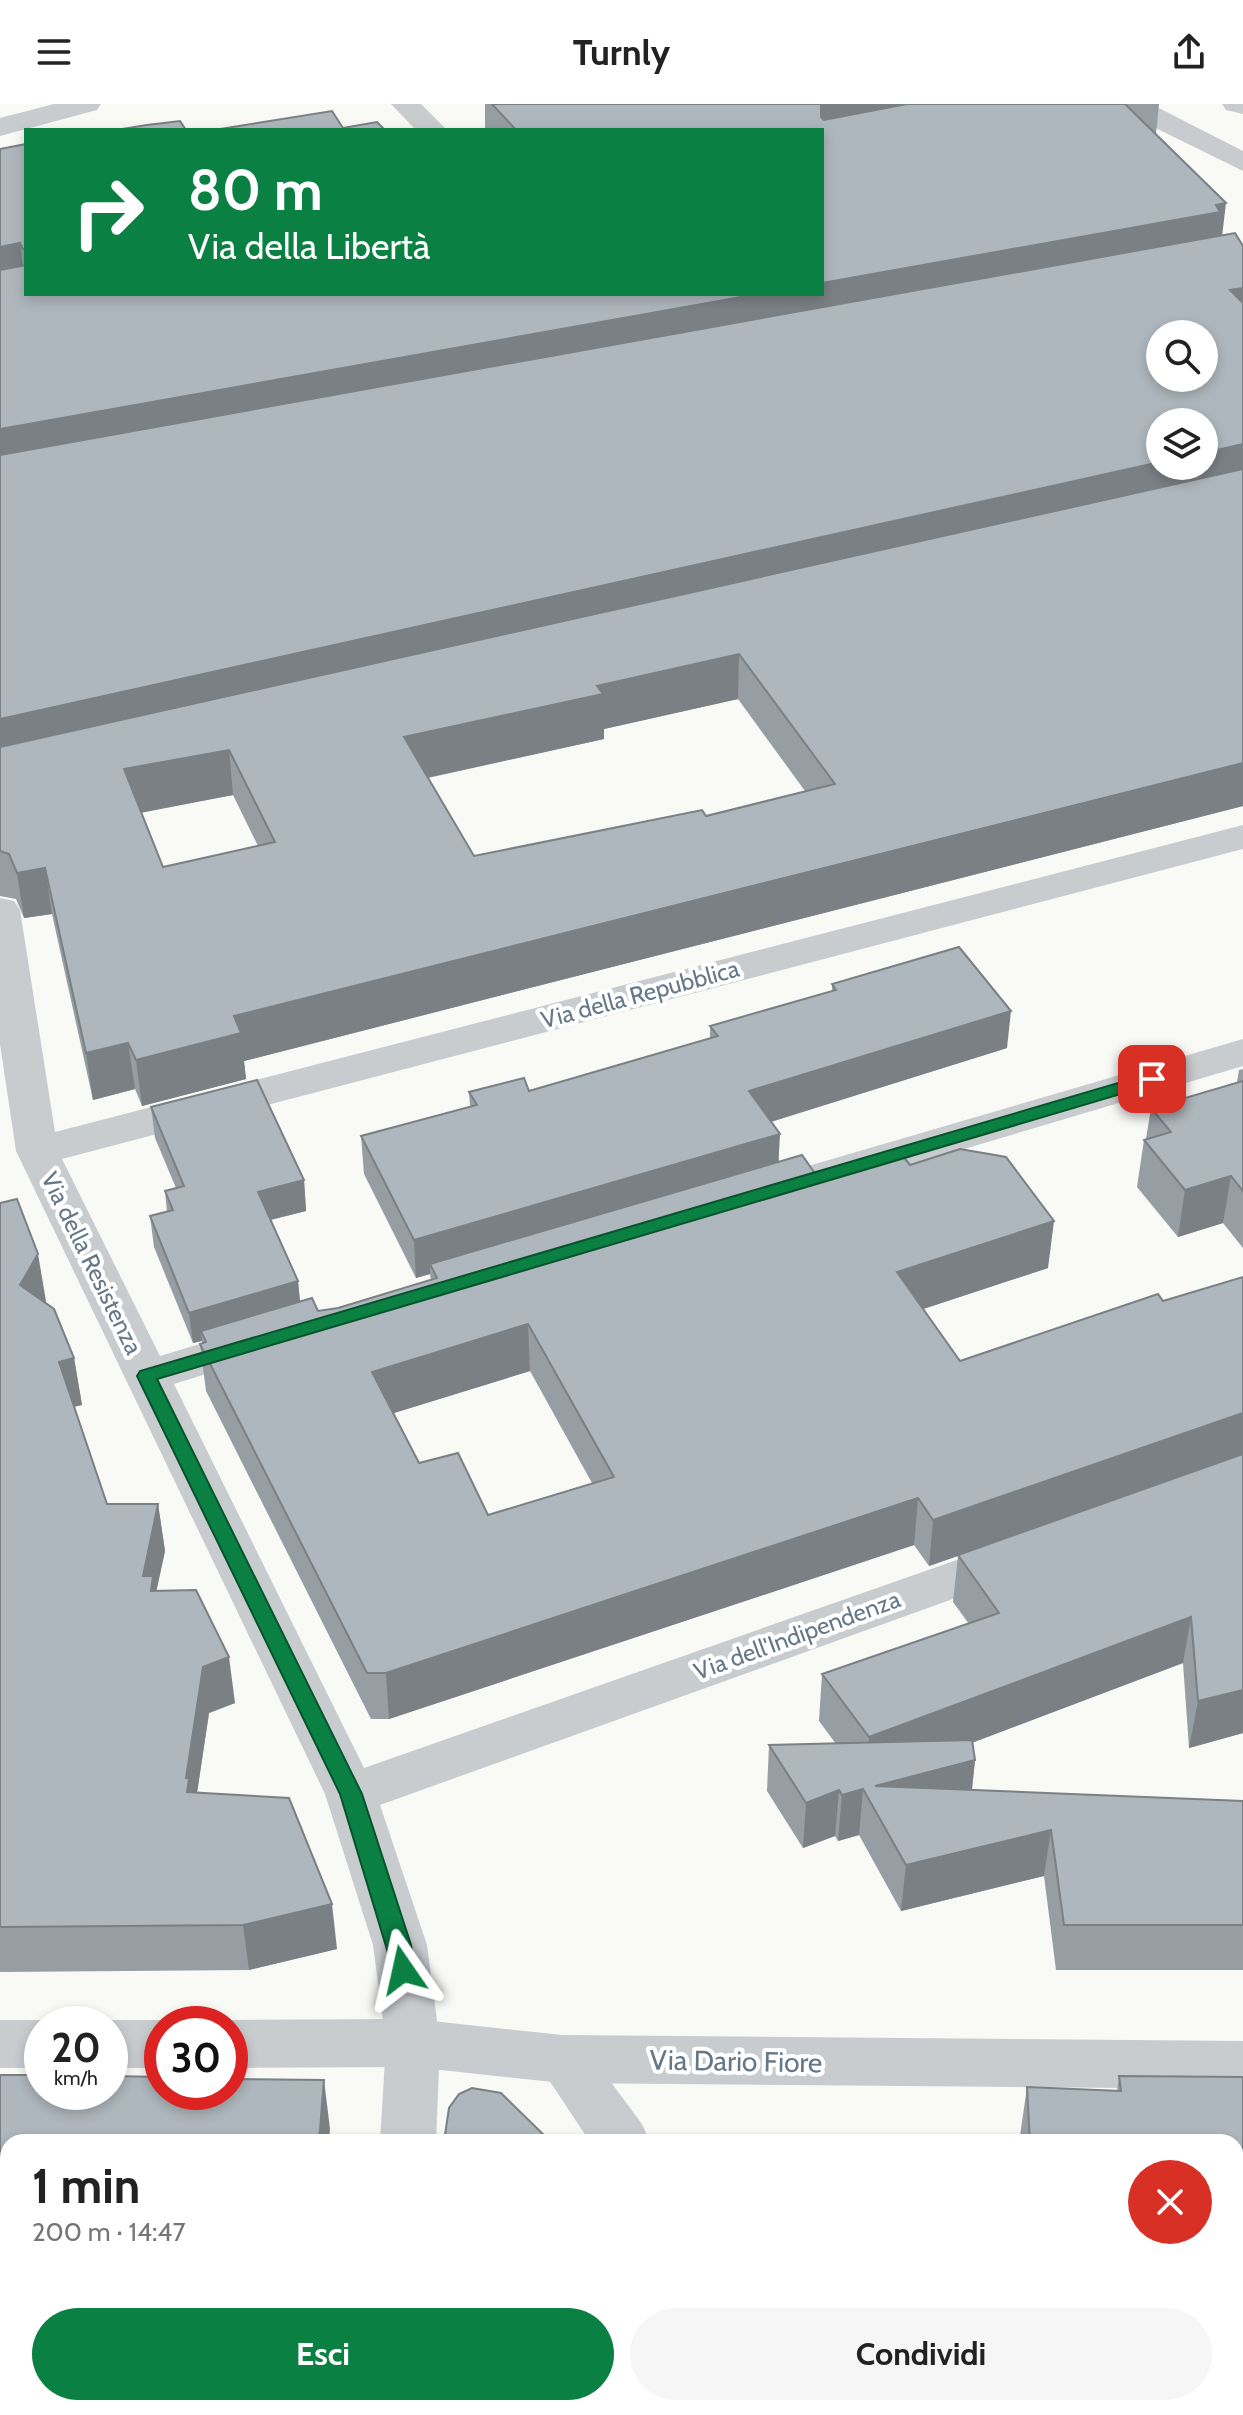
<!DOCTYPE html>
<html lang="it">
<meta charset="utf-8">
<style>
:root{--surface:#fff;--page:#f6f6f6;--text:#222;--muted:#767676;--accent:#0b8043}
body{margin:0;font-family:Cabin,sans-serif;background:var(--page);color:var(--text);height:100vh;display:flex;flex-direction:column;font-size:30px;white-space:nowrap}
*{box-sizing:border-box;margin:0}
p{font-size:26px;color:var(--muted)}
.icon{flex:none;width:44px;height:44px;fill:none;stroke:currentColor;stroke-width:2;stroke-linecap:round;stroke-linejoin:round}
.map{position:relative;flex:1;overflow:hidden}
.side{position:absolute;left:0px;top:2030px;width:1244px;height:282px;display:flex;flex-direction:column;background:var(--surface);border-radius:24px 24px 0 0;box-shadow:0 4px 12px #0003}
.side>*{flex:none}
.hud{position:absolute;left:24px;top:24px;width:800px;height:168px;border-radius:0px;box-shadow:0 4px 12px #0003;background:#0b8043;color:#fff;overflow:hidden}
.controls{position:absolute;left:1146px;top:216px;display:grid;gap:16px}
.controls a{display:grid;place-items:center;width:72px;height:72px;border-radius:50%;background:var(--surface);box-shadow:0 4px 12px #0003;font-size:40px}
.speed{position:absolute;left:24px;top:1902px;display:flex;gap:16px;font-size:40px;font-weight:700;text-align:center}
.speed>*{display:grid;place-content:center;width:104px;height:104px;border-radius:50%;background:var(--surface);box-shadow:0 4px 12px #0003;line-height:1}
.speed small{font-size:20px;font-weight:400}
.speed .limit{border:12px solid #d22;background:#fff;color:#111}
.pin{position:absolute;display:grid;place-items:center;width:68px;height:68px;color:#fff;margin:-34px;border-radius:16px;box-shadow:0 4px 12px #0006}
.me{position:absolute;width:88px;margin:-44px;rotate:349deg;stroke-linejoin:round;filter:drop-shadow(0 0 6px #0008)}
.turn{display:flex;align-items:center;gap:28px;height:168px;padding:0 32px;font-size:36px}
.turn .icon{width:104px;height:104px;stroke-width:2.5}
.turn b{display:block;font-size:56px;line-height:68px}
.round{display:grid;place-items:center;flex:none;width:84px;height:84px;border-radius:42px;background:var(--page)}
.overview{display:flex;align-items:center;justify-content:space-between;height:136px;padding:0 32px}
h1{font-size:48px;font-weight:800;line-height:60px}
.primary-button{display:flex;gap:16px;margin-top:auto;padding:16px 32px}
.primary-button a{flex:1;height:92px;border-radius:48px;background:var(--accent);color:#fff;font-size:32px;font-weight:800;line-height:92px;text-align:center}
.primary-button a+a{background:var(--page);color:var(--text)}
header{display:flex;justify-content:space-between;align-items:center;height:104px;padding:0 32px;background:var(--surface);font-size:36px;font-weight:800}
.map>svg:first-child{display:block}
</style>
<header><svg class="icon" aria-label="menu" viewBox="0 0 24 24"><path d="M4 6h16M4 12h16M4 18h16"/></svg>Turnly<svg class="icon" aria-label="share" viewBox="0 0 24 24"><path d="M12 15V3M7 8l5-5 5 5M5 13v7h14v-7"/></svg></header>
<div class="map">
<svg width="1243" height="2311" viewBox="0 0 1243 2311">
<rect width="100%" height="100%" fill="#f9f9f6"/>
<g fill="none" stroke-linecap="round" stroke-linejoin="round">
<g fill="#c8cccf" fill-rule="evenodd">
<path d="M54,0H101L97,6L0,32V14Z"/>
<path d="M391,0H421L447,26H416Z"/>
<path d="M1115,0H1151L1243,47V67L1119,6Z"/>
<path d="M1222,0H1243V10L1226,6Z"/>
<path d="M1243,721V745L62,1055L160,1252L259,1222L275,1227L282,1238L275,1249L174,1280L364,1664L1011,1437L1028,1442L1035,1455L1028,1468L380,1701L427,1841L440,1939L436,2038H380L386,1939L373,1841L325,1690L16,1047L0,940V794L14,797L20,806L55,1028Z"/>
<path d="M1243,935V962L762,1105L747,1100L740,1090L747,1080Z"/>
<path d="M562,1931L581,1938L642,2020L650,2038H590L535,1955L543,1938Z"/>
<path d="M364,2304H424L423,2311H363Z"/>
<path d="M834,2304H896L899,2311H837Z"/>
</g>
<g fill="#c8cccf" fill-rule="evenodd">
<path d="M413,1915L562,1931L1243,1937V1985L562,1979L413,1963L230,1964V1920H220L230,1916Z"/>
<path d="M0,1916H42L52,1920H42V1964H0Z"/>
<path d="M110,1916H162L172,1920H162V1964H110V1920H100Z"/>
</g>
</g>
<g fill="#969da3" fill-rule="evenodd">
<path d="M485,0H1159L1156,30L1222,131L1243,142V702L244,957L246,975L142,1002L135,985L93,996L52,810L24,814L16,795L0,792V45L26,40V190H822V26H485ZM738,595L805,687L706,712L474,752L428,674L604,635V625ZM233,691L258,742L163,763L141,708Z"/>
<path d="M832,880L1007,944L771,1018L779,1057L819,1075L910,1061L1048,1164L923,1205L960,1257L1163,1197L1243,1629L1189,1644L1183,1559L973,1638L975,1656L972,1686L1243,1697V1866H1056L1044,1772L901,1807L859,1731L838,1737L835,1732L803,1744L767,1687L769,1641L836,1640L819,1617L822,1570L969,1520L953,1498L958,1452L929,1462L914,1441L389,1615H371L206,1287L200,1240L202,1239V1237L193,1239L154,1143L150,1112L167,1108L165,1087L176,1084L155,1034L151,1003L304,1076L306,1107L271,1116L298,1177L300,1198L318,1207L338,1204L431,1176L430,1170L416,1174L364,1070L361,1032L470,1002L469,988L529,987L710,935V922L832,887ZM530,1267L592,1379L488,1411L419,1359L393,1309Z"/>
<path d="M1243,965V1144L1223,1119L1178,1133L1137,1083L1144,1036L1146,1035L1151,1004L1237,978L1239,966Z"/>
<path d="M0,1099L46,1197L45,1199L74,1254L82,1301L74,1303L107,1400H158L165,1447L156,1487L235,1599L209,1609L197,1689L337,1845L249,1866L0,1868Z"/>
<path d="M1119,1972L1243,1973V2193L1236,2192V2038H1020V2032L1027,1983L1117,1987Z"/>
</g>
<g fill="#7a8084">
<path d="M821,0H995L820,26Z"/>
<path d="M1226,99L1221,141L0,369V325L758,190H822V179Z"/>
<path d="M20,139L25,180L0,186V143Z"/>
<path d="M1243,184V225L1230,186Z"/>
<path d="M1243,340V378L0,662V615L1160,358V362H1204V349Z"/>
<path d="M739,550L738,595L604,625V635L407,678L404,633L597,582Z"/>
<path d="M229,646L233,691L130,711L124,665Z"/>
<path d="M1243,659V702L244,957L246,975L142,1002L136,956L234,912Z"/>
<path d="M45,764L52,810L24,814L17,769Z"/>
<path d="M1011,907L1007,944L748,1025L749,987Z"/>
<path d="M128,939L135,985L93,996L86,949Z"/>
<path d="M780,1030L778,1068L430,1160V1170L416,1174L414,1136Z"/>
<path d="M1231,1072L1223,1119L1178,1133L1185,1086Z"/>
<path d="M304,1076L306,1107L261,1118L258,1088Z"/>
<path d="M1054,1117L1048,1164L893,1215L897,1168Z"/>
<path d="M38,1150L46,1197L29,1228L20,1181Z"/>
<path d="M298,1177L301,1208L201,1227L202,1237L193,1239L189,1209Z"/>
<path d="M528,1220L530,1267L375,1315L372,1268Z"/>
<path d="M74,1254L82,1301L66,1304L59,1258Z"/>
<path d="M1243,1309V1353L929,1462L933,1416Z"/>
<path d="M918,1394L914,1441L389,1615L386,1569Z"/>
<path d="M158,1400L165,1447L153,1503L143,1472Z"/>
<path d="M1191,1513L1183,1559L866,1679L869,1633Z"/>
<path d="M229,1553L235,1599L209,1609L194,1709V1734L186,1674L203,1563Z"/>
<path d="M1243,1586V1629L1189,1644L1198,1597Z"/>
<path d="M975,1656L970,1702L875,1682Z"/>
<path d="M863,1685L859,1731L838,1737L842,1691Z"/>
<path d="M839,1686L835,1732L803,1744L806,1699Z"/>
<path d="M1051,1726L1044,1772L901,1807L906,1761Z"/>
<path d="M332,1800L337,1845L249,1866L243,1821Z"/>
<path d="M324,1976L330,2025L329,2038H319Z"/>
<path d="M54,2304H76L74,2311H52Z"/>
<path d="M298,2304H308L307,2311H298Z"/>
</g>
<g fill="#aeb7bd" stroke="#7a8084" stroke-width="2" fill-rule="evenodd">
<path d="M492,0H821V13L824,16L907,0H1125L1226,99L1216,101L1220,108L822,179V26H516Z"/>
<path d="M332,7L343,24L377,18L385,26H214Z"/>
<path d="M180,17L186,26H116L147,21Z"/>
<path d="M26,40V146L23,145L20,139L0,143V45Z"/>
<path d="M1235,129L1243,142V184L1230,186L1243,199V340L1204,349V318H1160V358L0,615V351ZM1160,230H1204V274H1160Z"/>
<path d="M26,161V190H758L0,325V166Z"/>
<path d="M1243,365V659L234,912L241,929L136,956L128,939L86,949L45,764L17,769L9,750L0,747V643ZM739,550L835,680L706,712L702,706L474,752L404,633L603,590L597,582ZM229,646L275,738L163,763L124,665Z"/>
<path d="M959,843L1011,907L749,987L780,1030L414,1136L361,1032L477,1001L469,988L524,974L529,987L718,932L710,922L836,886L832,880Z"/>
<path d="M257,976L304,1076L258,1088L298,1177L189,1209L150,1112L173,1106L165,1087L184,1082L151,1003Z"/>
<path d="M1243,977V1087L1231,1072L1185,1086L1144,1036L1171,1028L1151,1004Z"/>
<path d="M960,1045L1006,1053L1054,1117L897,1168L960,1257L1158,1190L1163,1197L1243,1173V1309L933,1416L918,1394L386,1569H367L200,1240L206,1238L201,1227L312,1194L318,1207L338,1204L437,1174L430,1160L802,1051L819,1075L901,1050L910,1061ZM528,1220L614,1373L488,1411L458,1349L419,1359L372,1268Z"/>
<path d="M17,1095L38,1150L20,1181L54,1205L74,1254L59,1258L107,1400H158L143,1472H153L151,1487L196,1486L229,1553L203,1563L186,1674H189L187,1688L289,1694L332,1800L243,1821L0,1823V1099Z"/>
<path d="M1243,1350V1586L1198,1597L1191,1513L869,1633L822,1570L999,1509L958,1451Z"/>
<path d="M972,1636L975,1656L875,1682L1243,1697V1821H1064L1051,1726L906,1761L863,1685L842,1691L839,1686L806,1699L769,1641Z"/>
<path d="M0,1971H42V1988H110V1972L162,1973V1988H230V1975L324,1976L319,2038H8V2304H54L52,2311H0Z"/>
<path d="M1119,1972L1243,1973V2144H1236V2038H1030L1027,1983L1121,1987Z"/>
<path d="M472,1984L501,1989L551,2038H445V2031L449,2004L459,1990Z"/>
<path d="M109,2304H298V2311H90Z"/>
<path d="M453,2304H528L531,2311H452Z"/>
<path d="M976,2304H1025L1024,2311H978Z"/>
</g>
<path fill="#0b8043" stroke="#07532c" stroke-width="2" d="M1152,969L1160,975L1158,979L157,1275L362,1690L411,1841L414,1866L411,1872H395L340,1690L137,1272L140,1267Z"/>
<g text-anchor="middle" dominant-baseline="central" stroke-width="8" stroke-linejoin="round" paint-order="stroke">
<g font-size="24" fill="#657889" stroke="#fff">
<text transform="translate(640 890) rotate(-15)">Via della Repubblica</text>
<text transform="translate(92 1159) rotate(64)">Via della Resistenza</text>
<text transform="translate(797 1531) rotate(-20)">Via dell'Indipendenza</text>
</g>
<g font-size="28" fill="#657889" stroke="#fff">
<text transform="translate(736 1957) rotate(1)">Via Dario Fiore</text>
</g>
</g>
</svg>
<div class="controls">
<a><svg class="icon" aria-label="search" viewBox="0 0 24 24"><circle cx="10" cy="10" r="6"/><path d="M15 15l6 6"/></svg></a>
<a><svg class="icon" aria-label="layers" viewBox="0 0 24 24"><path d="M12 4l9 5-9 5-9-5zM3 14l9 5 9-5"/></svg></a>
</div>
<div class="speed"><div>20<small>km/h</small></div><div class="limit">30</div></div>
<div class="pin" style="left:1152px;top:975px;background:#d93025"><svg class="icon" aria-label="arrive" viewBox="0 0 24 24"><path d="M6 21V4h12l-3 4 3 4H6"/></svg></div>
<svg class="me" style="left:403px;top:1866px" viewBox="-20 -20 40 40"><path d="M0-17L14 15 0 8-14 15z" fill="#0b8043" stroke="#fff" stroke-width="4"/></svg>
<div class="hud">
<div class="turn"><svg class="icon" aria-label="right" viewBox="0 0 24 24"><path d="M7 20v-9h11M14 6l5 5-5 5"/></svg><div><b>80 m</b>Via della Libertà</div></div>
</div>
<section class="side">
<div class="overview"><div><h1>1 min</h1><p>200 m · 14:47</p></div><a class="round" style="background:#d93025;color:#fff"><svg class="icon" aria-label="close" viewBox="0 0 24 24"><path d="M6 6l12 12M18 6L6 18"/></svg></a></div>
<div class="primary-button"><a>Esci</a><a>Condividi</a></div>
</section>
</div>
